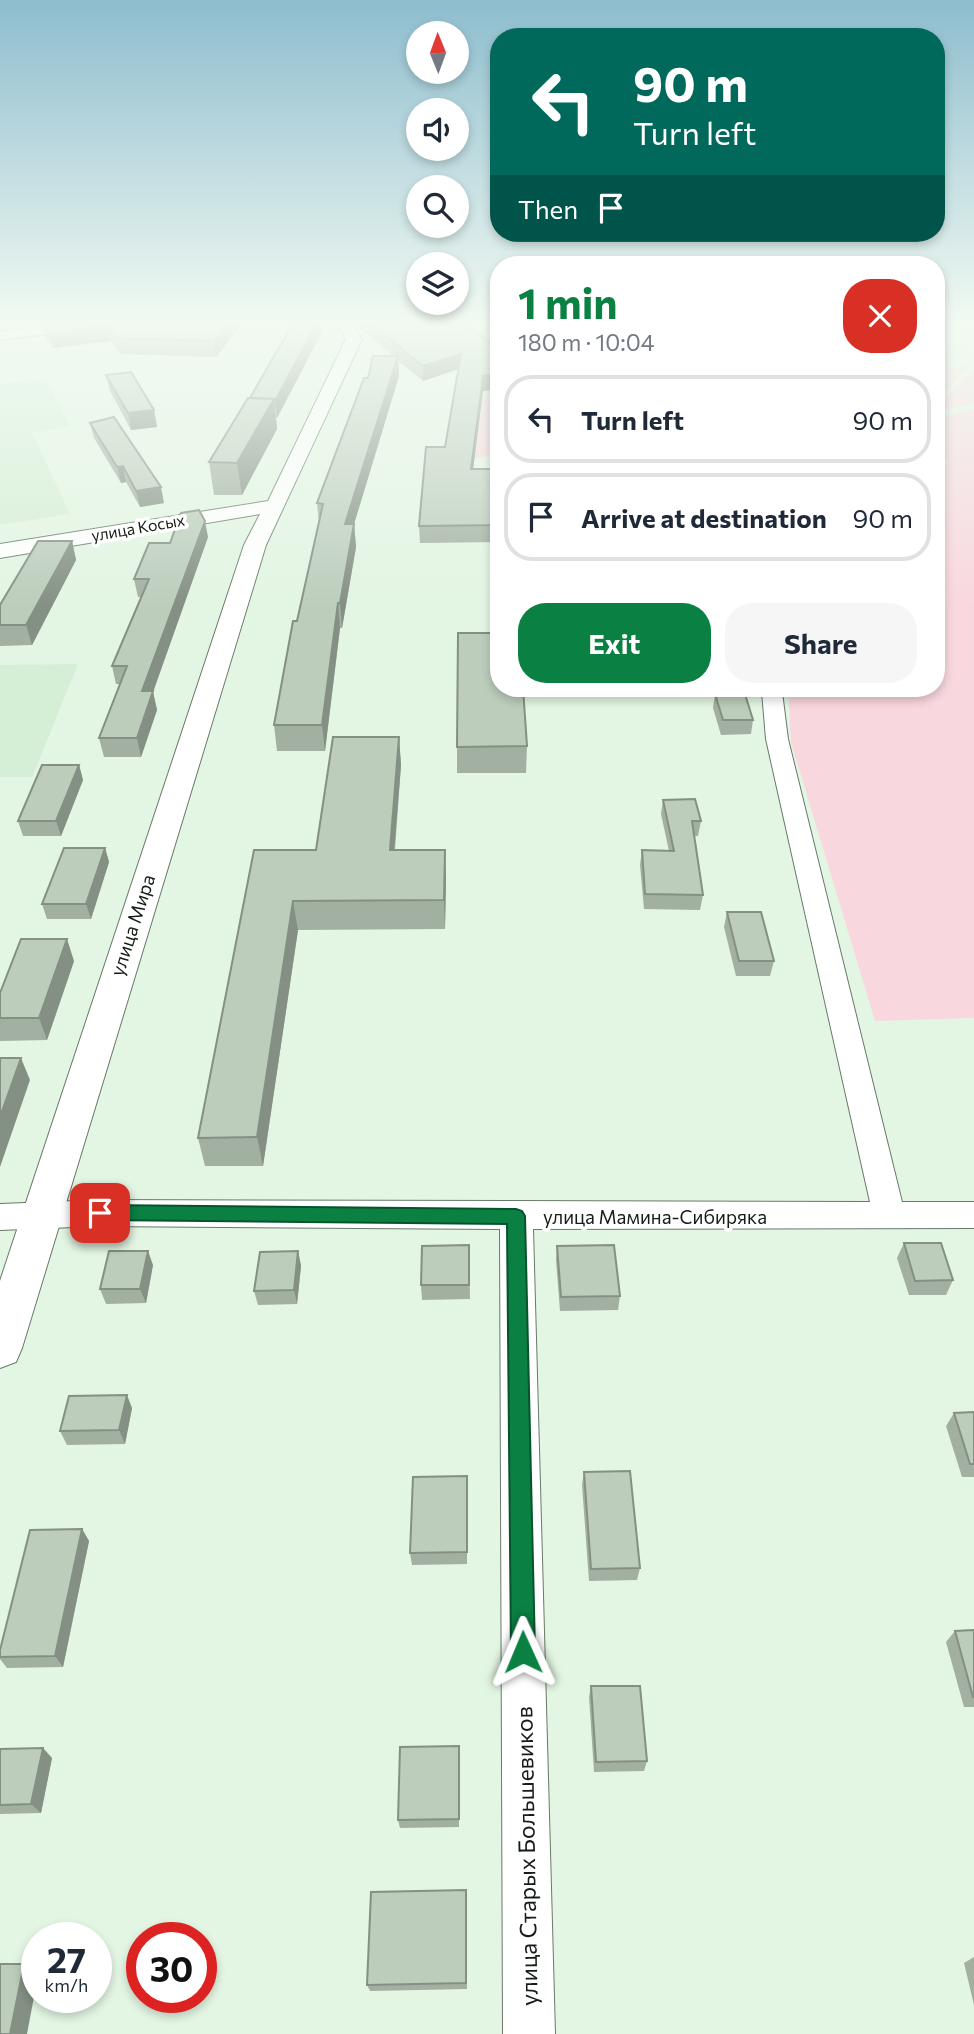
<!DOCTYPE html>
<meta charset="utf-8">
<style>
:root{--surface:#fff;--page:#f6f6f7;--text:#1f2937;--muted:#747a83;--line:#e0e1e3;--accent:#0b8043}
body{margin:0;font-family:Commissioner,sans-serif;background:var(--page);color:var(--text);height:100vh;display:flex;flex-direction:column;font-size:26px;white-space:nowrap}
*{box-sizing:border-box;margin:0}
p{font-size:23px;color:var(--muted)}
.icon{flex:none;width:38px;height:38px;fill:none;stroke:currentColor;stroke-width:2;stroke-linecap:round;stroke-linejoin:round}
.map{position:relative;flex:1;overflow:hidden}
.sheet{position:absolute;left:490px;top:256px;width:455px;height:441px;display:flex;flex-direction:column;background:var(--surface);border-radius:28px;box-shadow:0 4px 10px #0003}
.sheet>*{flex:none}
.banner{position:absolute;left:490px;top:28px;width:455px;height:214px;border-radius:28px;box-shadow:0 4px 10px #0003;background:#00695c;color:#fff;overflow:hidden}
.needle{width:46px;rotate:359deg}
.buttons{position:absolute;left:406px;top:21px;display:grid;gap:14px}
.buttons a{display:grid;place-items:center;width:63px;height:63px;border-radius:50%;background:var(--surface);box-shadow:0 4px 10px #0003;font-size:35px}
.speed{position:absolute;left:21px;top:1922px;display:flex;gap:14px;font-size:35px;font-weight:700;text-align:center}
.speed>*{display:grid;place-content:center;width:91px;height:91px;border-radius:50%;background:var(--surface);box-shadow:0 4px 10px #0003;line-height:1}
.speed small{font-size:18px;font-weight:400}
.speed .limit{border:10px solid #d22;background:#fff;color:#111}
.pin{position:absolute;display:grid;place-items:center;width:60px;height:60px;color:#fff;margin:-30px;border-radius:14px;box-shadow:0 4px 10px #0006}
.me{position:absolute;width:77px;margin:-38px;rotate:359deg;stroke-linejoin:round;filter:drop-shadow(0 0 5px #0008)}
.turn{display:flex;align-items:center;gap:24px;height:147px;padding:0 28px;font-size:32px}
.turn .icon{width:91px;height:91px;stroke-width:2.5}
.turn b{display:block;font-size:49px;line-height:60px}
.then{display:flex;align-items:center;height:66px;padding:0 28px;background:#0003;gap:14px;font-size:26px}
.round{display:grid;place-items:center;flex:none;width:74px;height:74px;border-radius:28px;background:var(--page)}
.head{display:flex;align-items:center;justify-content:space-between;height:119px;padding:0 28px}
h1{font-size:42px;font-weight:700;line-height:52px;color:var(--accent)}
.button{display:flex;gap:14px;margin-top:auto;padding:14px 28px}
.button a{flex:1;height:80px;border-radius:28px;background:var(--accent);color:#fff;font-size:28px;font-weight:700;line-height:80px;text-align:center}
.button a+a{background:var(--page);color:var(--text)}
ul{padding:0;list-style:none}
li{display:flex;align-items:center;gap:21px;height:88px;margin:0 14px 10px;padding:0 14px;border:4px solid var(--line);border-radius:28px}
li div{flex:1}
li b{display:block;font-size:26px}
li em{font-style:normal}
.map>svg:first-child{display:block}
</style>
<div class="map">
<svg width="974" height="2034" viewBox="0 0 974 2034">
<rect width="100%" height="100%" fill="#e3f5e3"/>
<g fill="#d5eed6">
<path d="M936,337L965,350L936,375Z"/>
<path d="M45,379L70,426L32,432L70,514L0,525V384Z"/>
<path d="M78,664L32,777H0V665Z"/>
</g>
<g fill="#f9d7de">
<path d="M970,365L936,402V370Z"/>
<path d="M974,368V403L936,413V408Z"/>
<path d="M493,397L499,401V445L494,455L474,458L482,398Z"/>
<path d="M974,409V1018L875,1021L791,742L788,688H936V472L949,462L936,454V418Z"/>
</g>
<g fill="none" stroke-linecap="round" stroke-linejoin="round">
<defs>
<g id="minor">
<path d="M72,323H111L105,327L0,340V332Z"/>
<path d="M765,688H779L782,692L788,739L902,1202H974V1228L533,1229L555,2034H503L500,1229L100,1226L0,1230V1204L100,1200L870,1202L766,739L762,692Z"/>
</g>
<path id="tertiary" d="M337,323H352L362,339L266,545L22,1348L16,1362L0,1368V1281L244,545L260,514L0,558V544L268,501L346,339Z"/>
</defs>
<use href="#minor" stroke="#69796a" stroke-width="2"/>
<use href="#tertiary" stroke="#69796a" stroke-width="2"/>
<use href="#minor" fill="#fff" fill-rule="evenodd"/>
<use href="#tertiary" fill="#fff" fill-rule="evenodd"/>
</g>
<g fill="#a2b0a2">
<path d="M34,323H239L240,326L216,357L120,354L111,341L53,348L45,337L42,325H35Z"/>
<path d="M293,323H324V328L277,418H276L277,429L242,495H214L209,462L250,398Z"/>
<path d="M359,323H464L494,345L499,344V389L483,391L473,469H499V542L420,543L419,526L445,447L459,369L423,381L398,361L399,376L354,524L356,547L342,628H340L325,751H277L274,725L319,523L317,503L368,378L394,356L360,328Z"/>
<path d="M106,375L154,410L157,427L131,430L110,391Z"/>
<path d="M90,423L164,503L140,507L126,482L121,483L94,438Z"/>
<path d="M208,537L153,692L157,710L141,757H104L99,738L120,684H116L112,666L142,597H138L134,579L170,543Z"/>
<path d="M72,541L76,560L32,645L0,646V605Z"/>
<path d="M491,582L527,746L526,773H457V747L492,633Z"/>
<path d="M715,694L753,720L751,734L721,735L713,708Z"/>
<path d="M399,737L401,765L395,850H445L446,878L445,929L298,930L263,1166H205L198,1138L254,850H316Z"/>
<path d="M79,765L83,780L61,836H23L18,821Z"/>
<path d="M663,800L701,821L698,836H694L703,895L700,910L644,909L640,865L642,850L669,851L661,814Z"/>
<path d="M105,848L109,862L91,919H47L42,904Z"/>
<path d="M727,912L774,961L770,976H736L724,927Z"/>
<path d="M74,961L47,1040L0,1041V993Z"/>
<path d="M904,1243L953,1280L946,1295H909L897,1258Z"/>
<path d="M469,1245L470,1299L422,1300L421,1285Z"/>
<path d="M557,1246L620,1296L618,1310L560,1311L556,1260Z"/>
<path d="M298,1251L301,1266L297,1304L258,1305L254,1291Z"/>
<path d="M153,1265L146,1303L106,1304L100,1289Z"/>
<path d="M132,1408L125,1444L67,1445L60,1431Z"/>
<path d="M974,1412V1477H962L946,1426L954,1413Z"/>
<path d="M584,1472L640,1568L637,1580L589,1581L582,1485Z"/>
<path d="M467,1476V1564L412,1565L410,1553Z"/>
<path d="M82,1529L89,1541L63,1667L7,1668L0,1659V1650Z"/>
<path d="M974,1630V1707H964L946,1642L955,1631Z"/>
<path d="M591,1686L647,1761L644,1771L594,1772L589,1697Z"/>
<path d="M0,1749L52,1758L41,1813L0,1814Z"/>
<path d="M459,1756V1827L400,1828L398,1820Z"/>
<path d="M466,1890L467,1989L370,1991L367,1985Z"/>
<path d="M974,1957V2005L964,1963Z"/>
</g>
<g fill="#849084">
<path d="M228,323H239L240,326L216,357L214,341Z"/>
<path d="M317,323H324V328L277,418L275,401Z"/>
<path d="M108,326L111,341L53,348L50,333Z"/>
<path d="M461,354V368L423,381V366Z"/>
<path d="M398,356L399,376L347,547L345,524Z"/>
<path d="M499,374V389L483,391L471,485V469L483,376Z"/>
<path d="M274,399L277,429L242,495L237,463Z"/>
<path d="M154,410L157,427L131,430L128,413Z"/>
<path d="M123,466L126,482L121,483L117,467Z"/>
<path d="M161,487L164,503L140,507L136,491Z"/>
<path d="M205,521L208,537L153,692L157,710L141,757L137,738L142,691Z"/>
<path d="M354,524L356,547L342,628L340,603Z"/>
<path d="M72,541L76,560L32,645L26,625Z"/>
<path d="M338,603L340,628L325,751L322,725Z"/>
<path d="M399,737L401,765L392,878L390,850Z"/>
<path d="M79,765L83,780L61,836L56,821Z"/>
<path d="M105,848L109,862L91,919L86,904Z"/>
<path d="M445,850L446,878L445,929L444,900Z"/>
<path d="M293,901L298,930L263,1166L257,1137Z"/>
<path d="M67,939L74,961L47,1040L39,1018Z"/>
<path d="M21,1058L30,1080L0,1167V1117Z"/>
<path d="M148,1251L153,1265L146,1303L140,1289Z"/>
<path d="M298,1251L301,1266L297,1304L294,1290Z"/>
<path d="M127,1395L132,1408L125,1444L119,1430Z"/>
<path d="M82,1529L89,1541L63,1667L55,1656Z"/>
<path d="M43,1748L52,1758L41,1813L31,1804Z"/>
<path d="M24,1964L37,1971V1981L27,2034H10Z"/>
</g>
<g fill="#bccdbc" stroke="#849084" stroke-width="2">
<path d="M42,323H228L214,341L117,338L108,326L50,333Z"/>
<path d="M293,323H317L275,401H274V399L250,398Z"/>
<path d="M370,323H464L494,345L499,344V374L483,376L471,469H499V525L419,526L426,447H445L461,354L423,366Z"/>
<path d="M373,356H398L345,524H354L340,603H338L322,725H274L293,621H297L323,504L317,503L364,378H368Z"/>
<path d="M131,372L154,410L128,413L106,375Z"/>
<path d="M248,398L274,399L237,463L209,462Z"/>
<path d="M114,417L161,487L136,491L123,466L117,467L90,423Z"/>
<path d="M199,510L205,521L142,691H153L137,738H99L127,666H112L149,579H134L149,543H170L181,513Z"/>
<path d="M38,541H72L26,625H0V605Z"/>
<path d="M491,582H499V688H523L527,746L457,747L458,633H494Z"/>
<path d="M715,694H745L753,720H723Z"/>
<path d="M333,737H399L390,850H445L444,900L293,901L257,1137L198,1138L254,850H316Z"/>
<path d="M42,765H79L56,821H18Z"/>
<path d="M695,799L701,821H692L703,895L645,894L642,850L674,851L663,800Z"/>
<path d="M64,848H105L86,904H42Z"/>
<path d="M727,912H761L774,961H739Z"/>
<path d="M21,939H67L39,1018H0V993Z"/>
<path d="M0,1058H21L0,1117Z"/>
<path d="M904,1243H941L953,1280L915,1281Z"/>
<path d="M469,1245V1285H421L422,1246Z"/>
<path d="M614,1245L620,1296L561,1297L557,1246Z"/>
<path d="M109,1251H148L140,1289H100Z"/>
<path d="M298,1251L294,1290L254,1291L260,1252Z"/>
<path d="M127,1395L119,1430L60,1431L69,1396Z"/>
<path d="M974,1412V1464H970L954,1413Z"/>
<path d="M630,1471L640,1568L591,1569L584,1472Z"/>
<path d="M467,1476V1552L410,1553L413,1477Z"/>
<path d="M82,1529L55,1656L0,1657V1650L30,1530Z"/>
<path d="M974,1630V1697H973L955,1631Z"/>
<path d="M591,1686H640L647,1761L596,1762Z"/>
<path d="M459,1746V1819L398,1820L400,1747Z"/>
<path d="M43,1748L31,1804L0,1805V1749Z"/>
<path d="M466,1890V1983L367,1985L371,1892Z"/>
<path d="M0,1964H24L10,2034H0Z"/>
</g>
<linearGradient id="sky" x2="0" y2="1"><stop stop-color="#8dbdce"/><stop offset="0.53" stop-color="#f2faf2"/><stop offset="1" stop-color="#f2faf2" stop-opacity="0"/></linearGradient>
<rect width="974" height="608" fill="url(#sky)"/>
<path fill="#0b8043" stroke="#07532c" stroke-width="2" d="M100,1205L516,1209L522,1211L525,1216L535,1652L531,1661L523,1664L514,1661L511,1652L507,1224L100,1220L94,1218L91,1213L94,1207Z"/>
<g text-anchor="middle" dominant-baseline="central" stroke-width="7" stroke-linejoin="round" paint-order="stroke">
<g font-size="16" fill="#161d16" stroke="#fff">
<text transform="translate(138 527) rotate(-10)">улица Косых</text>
</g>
<g font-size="19" fill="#161d16" stroke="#fff">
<text transform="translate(132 925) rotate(-72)">улица Мира</text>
<text x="655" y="1216">улица Мамина-Сибиряка</text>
</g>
<g font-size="23" fill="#161d16" stroke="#fff">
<text transform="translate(526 1856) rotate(-91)">улица Старых Большевиков</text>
</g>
</g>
</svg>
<div class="buttons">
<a><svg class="needle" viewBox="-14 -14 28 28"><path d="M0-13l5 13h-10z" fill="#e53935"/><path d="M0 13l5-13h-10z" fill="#747a83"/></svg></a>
<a><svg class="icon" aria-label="sound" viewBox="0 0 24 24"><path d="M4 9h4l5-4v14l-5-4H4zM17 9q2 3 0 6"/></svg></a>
<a><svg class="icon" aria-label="search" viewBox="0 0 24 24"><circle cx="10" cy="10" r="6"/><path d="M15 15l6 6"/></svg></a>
<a><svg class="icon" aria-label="layers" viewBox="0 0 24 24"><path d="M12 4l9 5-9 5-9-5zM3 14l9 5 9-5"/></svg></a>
</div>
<div class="speed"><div>27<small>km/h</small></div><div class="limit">30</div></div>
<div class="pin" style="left:100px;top:1213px;background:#d93025"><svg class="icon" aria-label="arrive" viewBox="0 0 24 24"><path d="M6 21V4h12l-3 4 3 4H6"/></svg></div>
<svg class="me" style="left:523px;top:1652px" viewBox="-20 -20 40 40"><path d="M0-17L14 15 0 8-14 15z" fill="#0b8043" stroke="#fff" stroke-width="4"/></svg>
<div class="banner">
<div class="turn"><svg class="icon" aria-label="left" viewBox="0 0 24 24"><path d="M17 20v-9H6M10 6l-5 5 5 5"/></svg><div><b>90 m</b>Turn left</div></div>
<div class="then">Then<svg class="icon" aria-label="arrive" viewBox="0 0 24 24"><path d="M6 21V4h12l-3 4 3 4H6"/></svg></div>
</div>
<section class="sheet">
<div class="head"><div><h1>1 min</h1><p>180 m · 10:04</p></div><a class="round" style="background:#d93025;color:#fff"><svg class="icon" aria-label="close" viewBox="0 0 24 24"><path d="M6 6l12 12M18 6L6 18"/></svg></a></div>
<ul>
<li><svg class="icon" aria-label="left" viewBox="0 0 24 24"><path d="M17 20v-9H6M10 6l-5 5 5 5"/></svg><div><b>Turn left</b></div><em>90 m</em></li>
<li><svg class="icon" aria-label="arrive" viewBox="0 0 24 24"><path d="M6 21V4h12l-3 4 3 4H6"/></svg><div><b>Arrive at destination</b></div><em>90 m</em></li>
</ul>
<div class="button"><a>Exit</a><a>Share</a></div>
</section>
</div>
